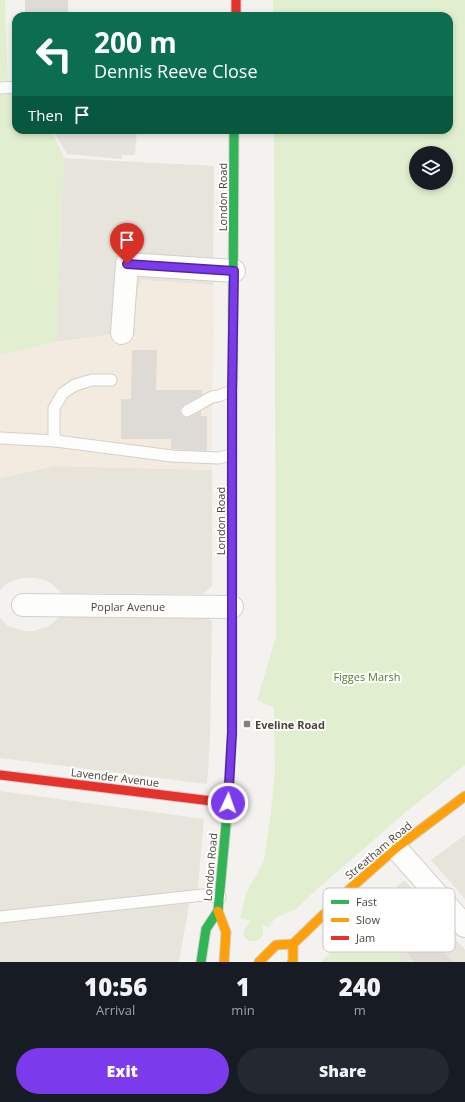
<!DOCTYPE html>
<style>
:root{--surface:#171b24;--page:#242831;--text:#f1f3f6;--muted:#9ea1a6;--accent:#7c3aed}
body{margin:0;font-family:"Open Sans",sans-serif;background:var(--page);color:var(--text);height:100vh;display:flex;flex-direction:column;font-size:15px;white-space:nowrap}
*{box-sizing:border-box;margin:0}
p{font-size:13px;color:var(--muted)}
.icon{flex:none;width:22px;height:22px;fill:none;stroke:currentColor;stroke-width:2;stroke-linecap:round;stroke-linejoin:round}
.map{position:relative;height:962px;overflow:hidden}
.sheet{display:flex;flex-direction:column;background:var(--surface);flex:1}
.sheet>*{flex:none}
.guide{position:absolute;left:12px;top:12px;width:441px;height:122px;border-radius:12px;box-shadow:0 2px 6px #0003;background:#0b6e4f;color:#fff;overflow:hidden}
.controls{position:absolute;left:409px;top:146px;display:grid;gap:8px}
.controls a{display:grid;place-items:center;width:44px;height:44px;border-radius:50%;background:var(--surface);box-shadow:0 2px 6px #0003;font-size:20px}
.pin{position:absolute;display:grid;place-items:center;width:34px;height:34px;color:#fff;margin:-41px -17px;border-radius:50% 50% 50% 0;rotate:-45deg;box-shadow:0 0 4px #0007}
.pin .icon{rotate:45deg}
.me{position:absolute;width:44px;margin:-22px;rotate:3deg;stroke-linejoin:round;filter:drop-shadow(0 0 3px #0008)}
.turn{display:flex;align-items:center;gap:14px;height:84px;padding:0 16px;font-size:18px}
.turn .icon{width:52px;height:52px;stroke-width:2.5}
.turn b{display:block;font-size:28px;line-height:34px}
.then{display:flex;align-items:center;height:38px;padding:0 16px;background:#0003;gap:8px;font-size:15px}
.eta{display:flex;justify-content:space-evenly;align-items:center;height:68px;text-align:center}
.eta b{font-size:24px;font-weight:800;line-height:28px}
.action{display:flex;gap:8px;margin-top:auto;padding:8px 16px}
.action a{flex:1;height:46px;border-radius:24px;background:var(--accent);color:#fff;font-size:16px;font-weight:800;line-height:46px;text-align:center}
.action a+a{background:var(--page);color:var(--text)}
.map>svg:first-child{display:block}
</style>
<div class="map">
<svg width="465" height="962" viewBox="0 0 465 962">
<rect width="100%" height="100%" fill="#f4f2ee"/>
<g fill="#e7e4dc">
<path d="M64,158L214,166L213,285L142,280L132,328H136L135,334L128,339L114,334L56,342Z"/>
<path d="M54,466L212,470V586L202,594L62,593L52,584L44,580L35,578H23L15,580L6,584L0,590V478Z"/>
<path d="M62,615H202L212,621L210,740L207,784L0,758V618L8,626L15,628L24,631H34L49,626Z"/>
<path d="M0,791L204,819L197,898L190,899L179,962H0Z"/>
<path d="M465,835V899L431,860Z"/>
<path d="M404,880L465,950V962H322L348,932Z"/>
</g>
<path fill="#f3ebdf" d="M141,280L213,285L214,333L212,402V470L54,466L0,478V355L56,342L115,334L128,339L135,334L136,328H132L135,299Z"/>
<g fill="#e1eecf" fill-rule="evenodd">
<path d="M0,0H5L8,92H16V130H38V132L54,135L64,158L56,342L0,355Z"/>
<path d="M273,0H465V765L407,811L315,891L296,909L275,918L269,927L262,925C271,950 227,944 251,921L240,918L246,893L264,861L271,812L275,770L274,708L257,700L276,637L274,130H449V16H273ZM416,153H446V183H416Z"/>
<path d="M370,911L397,942L402,962H322L348,932Z"/>
</g>
<path fill="#e6e3df" d="M55,130H137L135,155H122V159L67,154L55,134Z"/>
<g fill="#dedbd6">
<rect x="25" y="0" width="43" height="16"/>
<path d="M132,350H157L156,390H202V395L184,405L181,408L180,411L183,417L187,418L190,417L201,411V416H207V451L171,449V439H121V399H131Z"/>
<path d="M372,893L394,910L403,903L412,914L410,915L429,937H432L441,948V950L454,962H415L404,949L408,945L367,897Z"/>
</g>
<g fill="none" stroke-linecap="round" stroke-linejoin="round">
<defs>
<g id="lane">
<path d="M0,88L16,87"/>
<path d="M187,411L212,397L218,396L232,391"/>
<path d="M0,438L56,441L172,456L218,458L232,455"/>
<path d="M56,441L54,434V408L63,393L75,385L92,380H111"/>
<path d="M0,917L203,895L220,897"/>
</g>
<g id="street">
<path d="M122,333L127,264L234,271"/>
<path d="M23,605L232,607"/>
<path d="M396,848L465,926"/>
</g>
<g id="fast">
<path d="M232,491L234,130"/>
<path d="M201,962L206,929L218,911L228,803L232,733V656"/>
</g>
<g id="slow">
<path d="M232,491V656"/>
<path d="M218,911L226,932L224,962"/>
<path d="M259,962L276,945L293,944L352,887L396,848L465,796"/>
<path d="M292,962L293,960V944"/>
</g>
<g id="jam">
<path d="M236,0V16"/>
<path d="M0,775L228,803"/>
</g>
</defs>
<use href="#lane" stroke="#d2d0cb" stroke-width="13"/>
<use href="#street" stroke="#d2d0cb" stroke-width="24"/>
<use href="#fast" stroke="#d3cfc5" stroke-width="11"/>
<use href="#slow" stroke="#d3cfc5" stroke-width="11"/>
<use href="#jam" stroke="#d3cfc5" stroke-width="11"/>
<use href="#lane" stroke="#fdfdfc" stroke-width="11"/>
<use href="#street" stroke="#fdfdfc" stroke-width="22"/>
<use href="#fast" stroke="#30b455" stroke-width="9"/>
<use href="#slow" stroke="#ff9f0a" stroke-width="9"/>
<use href="#jam" stroke="#e5322d" stroke-width="9"/>
</g>
<g fill="none" stroke-linecap="round" stroke-linejoin="round">
<defs>
<path id="route" d="M127,264L234,271L232,391V733L228,803"/>
</defs>
<use href="#route" stroke="#51269a" stroke-width="10"/>
<use href="#route" stroke="#7c3aed" stroke-width="7"/>
</g>
<rect fill="#868178" stroke="#fff" stroke-width="1.5" x="243" y="720" width="8" height="8" rx="2"/>
<g text-anchor="middle" dominant-baseline="central" stroke-width="4" stroke-linejoin="round" paint-order="stroke">
<g font-size="11" fill="#4b4439" stroke="#fff">
<text transform="translate(222 197) rotate(-90)">London Road</text>
<text transform="translate(220 521) rotate(-90)">London Road</text>
<text x="128" y="606">Poplar Avenue</text>
<text transform="translate(115 777) rotate(7)">Lavender Avenue</text>
<text transform="translate(378 850) rotate(-40)">Streatham Road</text>
<text transform="translate(210 867) rotate(-85)">London Road</text>
</g>
<g font-size="11" fill="#4a7f2a" stroke="#fff">
<text x="367" y="676">Figges Marsh</text>
</g>
<g font-size="11" font-weight="bold" fill="#4b4439" stroke="#fff" text-anchor="start">
<text x="255" y="724">Eveline Road</text>
</g>
</g>
<rect x="323" y="888" width="132" height="64" rx="6" fill="#fff" stroke="#c9c7c4" stroke-width="1"/>
<rect x="331" y="900" width="18" height="4" fill="#30b455"/>
<rect x="331" y="918" width="18" height="4" fill="#ff9f0a"/>
<rect x="331" y="936" width="18" height="4" fill="#e5322d"/>
<g font-size="11" fill="#4b4439">
<text x="356" y="906">Fast</text>
<text x="356" y="924">Slow</text>
<text x="356" y="942">Jam</text>
</g>
</svg>
<div class="controls">
<a><svg class="icon" aria-label="layers" viewBox="0 0 24 24"><path d="M12 4l9 5-9 5-9-5zM3 14l9 5 9-5"/></svg></a>
</div>
<div class="pin" style="left:127px;top:264px;background:#d93025"><svg class="icon" aria-label="arrive" viewBox="0 0 24 24"><path d="M6 21V4h12l-3 4 3 4H6"/></svg></div>
<svg class="me" style="left:228px;top:803px" viewBox="-20 -20 40 40"><circle r="17" fill="#7c3aed" stroke="#fff" stroke-width="3"/><path d="M0-11L8 9 0 5-8 9z" fill="#fff"/></svg>
<div class="guide">
<div class="turn"><svg class="icon" aria-label="left" viewBox="0 0 24 24"><path d="M17 20v-9H6M10 6l-5 5 5 5"/></svg><div><b>200 m</b>Dennis Reeve Close</div></div>
<div class="then">Then<svg class="icon" aria-label="arrive" viewBox="0 0 24 24"><path d="M6 21V4h12l-3 4 3 4H6"/></svg></div>
</div>
</div>
<section class="sheet">
<div class="eta">
<div><b>10:56</b><p>Arrival</p></div>
<div><b>1</b><p>min</p></div>
<div><b>240</b><p>m</p></div>
</div>
<div class="action"><a>Exit</a><a>Share</a></div>
</section>
